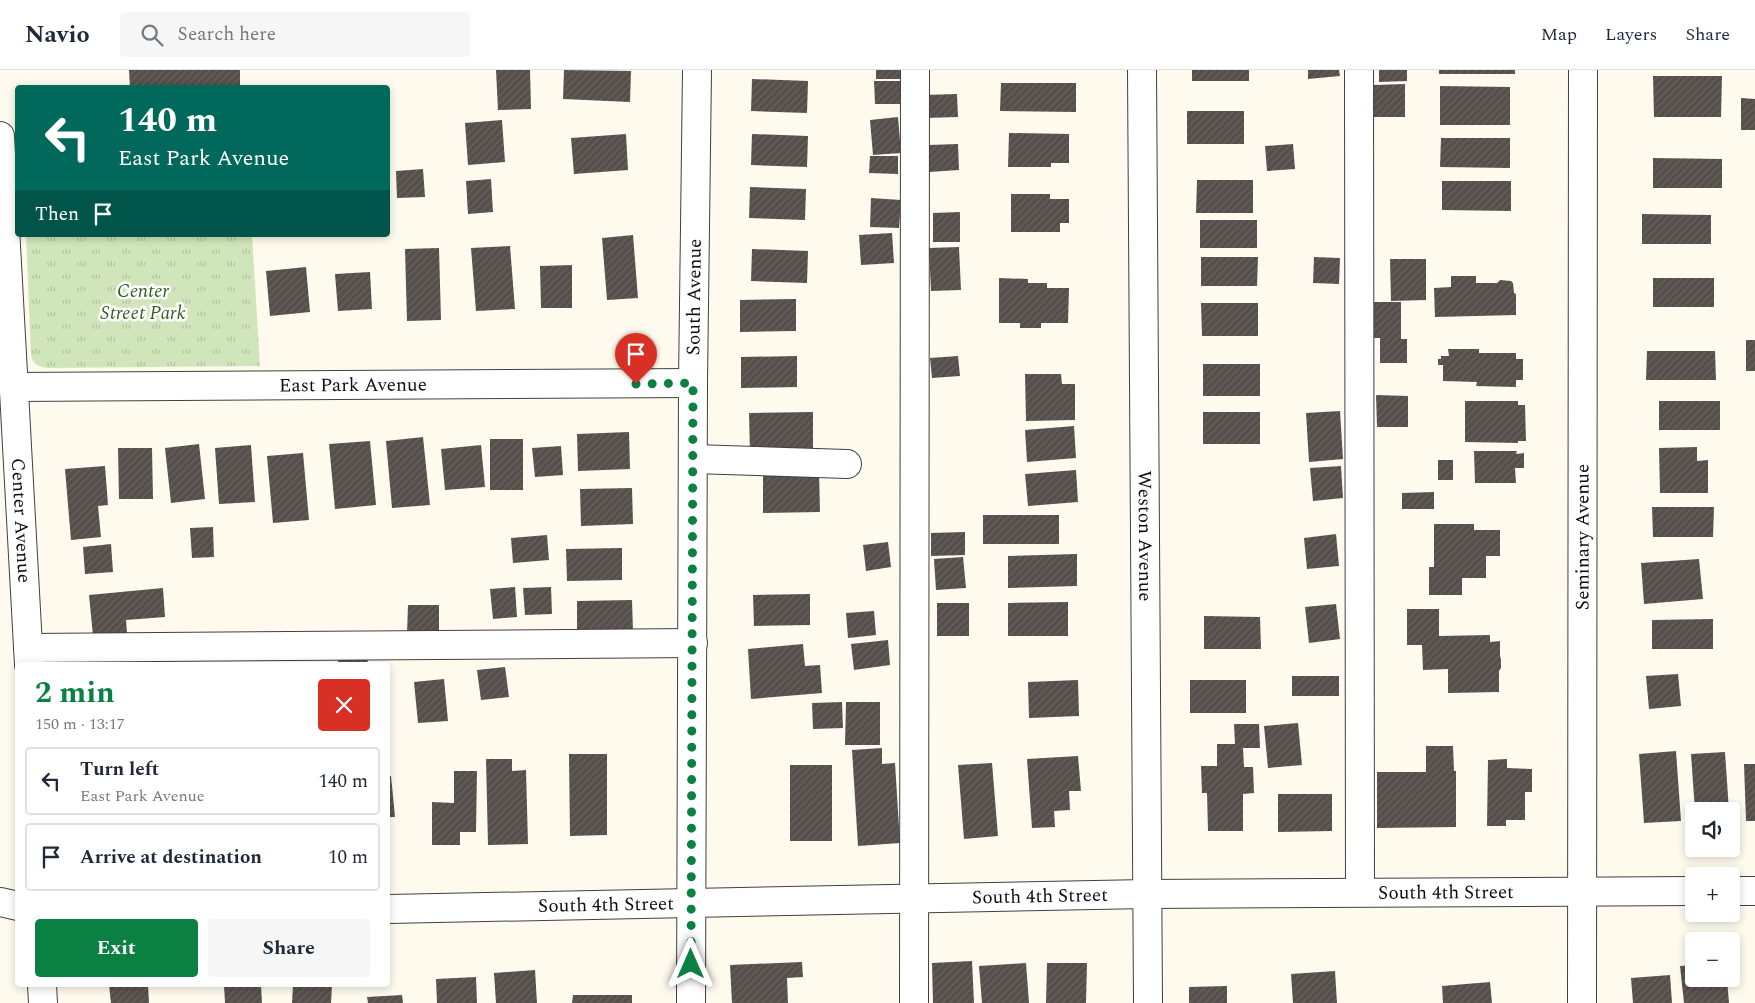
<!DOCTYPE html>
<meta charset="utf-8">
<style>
:root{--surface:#fff;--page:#f6f6f7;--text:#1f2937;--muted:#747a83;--line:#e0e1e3;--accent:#0b8043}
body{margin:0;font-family:Spectral,serif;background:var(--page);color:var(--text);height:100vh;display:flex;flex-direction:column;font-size:19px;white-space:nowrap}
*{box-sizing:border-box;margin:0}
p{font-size:16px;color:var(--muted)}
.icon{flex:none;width:28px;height:28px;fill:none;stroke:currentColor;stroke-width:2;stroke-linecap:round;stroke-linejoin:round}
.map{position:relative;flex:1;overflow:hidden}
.drawer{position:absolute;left:15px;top:592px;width:375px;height:325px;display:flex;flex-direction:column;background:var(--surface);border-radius:5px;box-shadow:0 2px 8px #0003}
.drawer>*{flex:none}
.banner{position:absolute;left:15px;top:15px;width:375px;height:152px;border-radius:5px;box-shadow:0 2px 8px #0003;background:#00695c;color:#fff;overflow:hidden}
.controls{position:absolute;left:1685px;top:732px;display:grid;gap:10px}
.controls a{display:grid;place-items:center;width:55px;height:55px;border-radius:5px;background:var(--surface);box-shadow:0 2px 8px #0003;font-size:25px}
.pin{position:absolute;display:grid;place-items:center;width:42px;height:42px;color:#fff;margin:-51px -21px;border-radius:50% 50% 50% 0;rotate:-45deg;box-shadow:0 0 5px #0007}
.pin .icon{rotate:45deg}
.me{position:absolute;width:55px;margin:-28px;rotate:0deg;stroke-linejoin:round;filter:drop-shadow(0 0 4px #0008)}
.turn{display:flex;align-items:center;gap:18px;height:105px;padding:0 20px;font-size:22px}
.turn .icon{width:65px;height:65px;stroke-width:2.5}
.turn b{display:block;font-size:35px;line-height:42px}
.then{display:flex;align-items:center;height:48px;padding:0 20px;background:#0003;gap:10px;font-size:19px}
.round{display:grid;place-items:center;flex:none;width:52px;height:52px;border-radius:5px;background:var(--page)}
.summary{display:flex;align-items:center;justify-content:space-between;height:85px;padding:0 20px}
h1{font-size:30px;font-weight:700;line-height:38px;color:var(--accent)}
.primary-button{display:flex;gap:10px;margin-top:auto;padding:10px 20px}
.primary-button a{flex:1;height:58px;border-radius:5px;background:var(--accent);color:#fff;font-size:20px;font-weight:700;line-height:58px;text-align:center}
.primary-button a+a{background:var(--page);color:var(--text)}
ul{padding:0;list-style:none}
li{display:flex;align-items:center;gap:15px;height:68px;margin:0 10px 8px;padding:0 10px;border:2px solid var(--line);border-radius:5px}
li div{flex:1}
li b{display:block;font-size:19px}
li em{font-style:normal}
header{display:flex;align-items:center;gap:30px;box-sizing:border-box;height:70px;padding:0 25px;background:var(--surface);border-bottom:1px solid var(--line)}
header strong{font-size:24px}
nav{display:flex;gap:28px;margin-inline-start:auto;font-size:18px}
.search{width:350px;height:45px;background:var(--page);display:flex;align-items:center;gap:12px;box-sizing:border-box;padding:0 18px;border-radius:5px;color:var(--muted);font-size:19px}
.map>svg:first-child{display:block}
</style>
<header>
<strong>Navio</strong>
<div class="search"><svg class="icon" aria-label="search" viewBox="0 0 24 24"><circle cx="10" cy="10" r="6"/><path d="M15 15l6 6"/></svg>Search here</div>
<nav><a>Map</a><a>Layers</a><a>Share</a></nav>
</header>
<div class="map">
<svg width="1755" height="933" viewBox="0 0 1755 933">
<defs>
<pattern id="grass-tufts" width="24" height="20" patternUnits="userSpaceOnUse" patternTransform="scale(1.25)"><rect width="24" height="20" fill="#d0e6ba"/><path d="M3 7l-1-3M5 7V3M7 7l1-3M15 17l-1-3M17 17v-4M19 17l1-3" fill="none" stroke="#b1c49f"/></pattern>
<pattern id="building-hatch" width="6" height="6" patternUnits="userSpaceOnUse" patternTransform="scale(1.25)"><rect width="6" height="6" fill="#554e4a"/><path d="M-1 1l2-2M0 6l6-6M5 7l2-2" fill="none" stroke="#686360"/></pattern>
</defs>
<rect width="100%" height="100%" fill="#fefbee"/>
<path fill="url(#grass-tufts)" d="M26,165H252L260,296L47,298C38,296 34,295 31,286Z"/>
<g fill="url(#building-hatch)">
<path d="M129,0H240V18H130Z"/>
<path d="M496,0H530L531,39L498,40Z"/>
<path d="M564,0L631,1L630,32L563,29Z"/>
<rect x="876" y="0" width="25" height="9"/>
<rect x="1192" y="0" width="57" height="11"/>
<path d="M1308,0H1339L1340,6L1308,9Z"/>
<path d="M1379,0H1407V11L1379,12Z"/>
<rect x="1439" y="0" width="76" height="4"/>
<path d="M1653,6H1722L1721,47H1654Z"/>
<path d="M752,9L808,11L807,43L751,41Z"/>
<path d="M874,11H901V34H875Z"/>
<path d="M1001,13H1076V42L1000,41Z"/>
<path d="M1405,14V47H1374V15Z"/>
<path d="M1440,16L1510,17V55H1440Z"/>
<path d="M957,24L958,47L925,48L924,25Z"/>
<path d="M1741,28L1755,29V60H1741Z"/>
<rect x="1187" y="41" width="57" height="33"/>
<path d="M898,47L901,83L873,85L870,50Z"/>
<path d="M502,50L505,92L468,95L465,53Z"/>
<path d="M1009,63L1069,64V93H1051V97H1008Z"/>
<path d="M626,64L628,100L574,104L571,68Z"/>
<path d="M752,64L808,66L807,97L751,95Z"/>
<path d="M1441,68H1510V98L1440,97Z"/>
<path d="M958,74L959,100L929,102L928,75Z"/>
<path d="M1293,74L1295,99L1267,101L1265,76Z"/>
<path d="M870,86H898V104L869,103Z"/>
<path d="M1653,88L1722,89V118H1653Z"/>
<path d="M423,99L425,127L397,128L396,101Z"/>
<path d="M491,109L493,142L468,144L466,111Z"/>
<path d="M1197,110H1253V143H1196Z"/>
<path d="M1442,111H1511V141L1442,140Z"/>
<path d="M750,117L806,119L805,150L749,148Z"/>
<path d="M1011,124H1050V129H1069V153H1060V162H1011Z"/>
<path d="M871,128L901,130L899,158L870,157Z"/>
<path d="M960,142V172H933V143Z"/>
<path d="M1642,144L1711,145V174H1642Z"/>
<rect x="1200" y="150" width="57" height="28"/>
<path d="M892,163L894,193L861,195L859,165Z"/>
<path d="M633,165L638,228L607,230L602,168Z"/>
<path d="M510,176L515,239L476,241L471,178Z"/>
<path d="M959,177L961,220L931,221L929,178Z"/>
<path d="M439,178L441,250L407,251L405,179Z"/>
<path d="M752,179L808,181L807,213L751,211Z"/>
<path d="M1201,187H1258L1257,216H1201Z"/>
<path d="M1314,187L1340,188L1339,214L1313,213Z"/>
<path d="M1390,189H1426V230L1391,231Z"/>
<path d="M572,195V238H541L540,196Z"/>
<path d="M306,197L310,242L270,246L266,201Z"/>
<path d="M370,202L372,239L338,241L335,204Z"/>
<path d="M1451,206H1476V213H1497L1500,210L1511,211L1513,213L1514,223L1516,224V245L1435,247L1434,218L1451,217Z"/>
<path d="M999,208L1028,209V213H1047V218H1069L1068,253H1041V258H1020V253H999Z"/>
<rect x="1653" y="208" width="61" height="29"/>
<path d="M796,229V261L740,262V230Z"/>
<path d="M1371,232H1401V269H1407V293H1380V268H1371Z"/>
<path d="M1201,233H1258V266H1202Z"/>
<rect x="1746" y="270" width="9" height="31"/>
<path d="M1448,279H1479V283H1516V289H1523V310H1516V317L1476,316L1477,312L1443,311V295H1438V289H1441V286H1449Z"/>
<path d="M1647,281H1715L1716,310H1646Z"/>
<path d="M797,286V317L741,318V287Z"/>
<path d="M958,286L960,306L932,308L930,288Z"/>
<rect x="1203" y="294" width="57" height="32"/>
<path d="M1025,304H1061L1062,314H1075V350L1026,351Z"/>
<path d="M1376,325L1408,326V357H1377Z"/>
<path d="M1465,331H1518V335H1525L1526,371H1518V373L1465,372Z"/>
<rect x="1659" y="331" width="61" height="29"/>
<path d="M1340,341L1343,389L1309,392L1306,343Z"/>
<path d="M813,342V382L750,383L749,343Z"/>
<rect x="1203" y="342" width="57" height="32"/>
<path d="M1074,356L1076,388L1027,392L1025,360Z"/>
<path d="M629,362L630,399L578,401L577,364Z"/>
<path d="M423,367L430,435L392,438L386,371Z"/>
<rect x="490" y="369" width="33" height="51"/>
<path d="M370,371L376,435L335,439L329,374Z"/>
<path d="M199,374L205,429L171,433L165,378Z"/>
<path d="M251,375L255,432L219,434L215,378Z"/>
<path d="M481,375L485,417L445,420L441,379Z"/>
<path d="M561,376L563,405L535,407L532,378Z"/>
<path d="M1697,377V391L1708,390V423H1660L1659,378Z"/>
<path d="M118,378H152L153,429H119Z"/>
<path d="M1474,381H1517L1516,384L1524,383V398H1515L1516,413H1475Z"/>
<path d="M303,383L309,450L273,453L267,386Z"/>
<rect x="1438" y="390" width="15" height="20"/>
<path d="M105,396L108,435L98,436L101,467L71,470L65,399Z"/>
<path d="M1341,396L1343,428L1313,431L1310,398Z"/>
<path d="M1076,400L1078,432L1028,436L1025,404Z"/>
<path d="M819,401L820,442L763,443V402Z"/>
<path d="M632,418L633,454L581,456L580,419Z"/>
<path d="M1434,422V439H1402V423Z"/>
<path d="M1652,437H1714L1713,467H1653Z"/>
<rect x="983" y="445" width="76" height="29"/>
<path d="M1434,454H1474V460H1500V486H1486V508H1462V525H1429V497H1434Z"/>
<path d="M213,457L214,487L192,488L190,458Z"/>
<path d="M965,462V485L931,486V463Z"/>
<path d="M1336,464L1339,496L1307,499L1304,468Z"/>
<path d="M547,465L549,490L513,493L511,468Z"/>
<path d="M888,472L891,497L866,501L863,475Z"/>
<path d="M111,474L113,502L85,504L83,477Z"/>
<path d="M622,478V510L567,511L566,479Z"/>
<path d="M1077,484V516L1008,518V486Z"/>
<path d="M963,487L966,518L936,520L934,489Z"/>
<path d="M1699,489L1703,529L1644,534L1641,493Z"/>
<path d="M515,517L517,547L493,549L490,519Z"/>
<path d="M551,517L552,544L525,545L523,518Z"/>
<path d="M163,518L165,547L126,550L127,563L93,566L89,525Z"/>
<path d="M810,524V555L754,556L753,525Z"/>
<path d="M632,530L633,561L577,562V531Z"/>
<path d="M1068,532V566H1008V533Z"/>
<rect x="937" y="533" width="32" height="33"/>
<path d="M1336,534L1340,569L1309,573L1305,537Z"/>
<path d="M408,535H439V564H407Z"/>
<path d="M1407,539H1439V566L1490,565V572L1500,571V586L1501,590V598L1499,601V622L1448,623V599L1423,600L1422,575H1407Z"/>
<path d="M874,541L876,565L848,568L846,543Z"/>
<path d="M1204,546L1260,547L1261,579H1204Z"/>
<path d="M1713,549V579H1652V550Z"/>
<path d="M888,570L890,595L854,600L851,574Z"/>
<path d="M803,574L805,596L820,595L822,623L751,629L748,579Z"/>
<path d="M367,585L368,595H338V587Z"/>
<path d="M505,597L509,627L481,630L477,600Z"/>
<path d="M1678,604L1681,636L1649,639L1646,606Z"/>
<rect x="1292" y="606" width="47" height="20"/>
<path d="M444,609L448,651L418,653L414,612Z"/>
<path d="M1078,610L1079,646L1029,648L1028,612Z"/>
<rect x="1190" y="610" width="56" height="33"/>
<path d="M842,632L843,658L813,659L812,633Z"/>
<path d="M846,632H880V675H845Z"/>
<path d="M1298,653L1302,695L1268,698L1264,656Z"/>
<path d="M1234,654H1259L1260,678H1243L1244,697H1253L1254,723L1243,724V761H1208L1207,723H1202L1201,696H1217V674H1235Z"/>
<path d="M1426,676H1453L1454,701H1456V757L1377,758V702H1426Z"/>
<path d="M882,678V694L895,693L900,773L858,776L852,680Z"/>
<path d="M1676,681L1681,751L1644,753L1639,684Z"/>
<path d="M1725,682L1729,741H1695L1691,684Z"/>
<path d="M569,684H607V765L570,766Z"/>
<path d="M1078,686L1081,721H1069L1070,740L1054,741L1055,757L1032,758L1027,689Z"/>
<path d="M486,689H512V701L526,700L528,774L488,775Z"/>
<path d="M1507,689V698L1532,699V722H1525V750H1506V756H1487L1488,690Z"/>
<path d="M992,693L998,766L964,769L958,695Z"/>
<path d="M1744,694H1755V751H1746Z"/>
<rect x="790" y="695" width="42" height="76"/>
<path d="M454,701H477L476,762H460V775H432V732L454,733Z"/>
<path d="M388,706H391L395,747H388Z"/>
<path d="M1278,724H1332V761L1278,762Z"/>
<path d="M972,891L974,933H933L932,893Z"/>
<path d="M802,892L803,907L787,908L788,933H732L730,895Z"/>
<path d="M1026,893L1029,933H982L979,896Z"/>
<path d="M1047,893H1087L1086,933H1046Z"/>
<path d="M1694,895V909H1727L1729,933H1684L1680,896Z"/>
<path d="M535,900L537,933H496L494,903Z"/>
<path d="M1335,901L1337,933H1293L1291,904Z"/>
<path d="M1670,905L1672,933H1633L1631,908Z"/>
<path d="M476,907L477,933H437L436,909Z"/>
<path d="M1490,912L1492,933H1443L1442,916Z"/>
<path d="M109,915H148L149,933H111Z"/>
<path d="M224,915H261L262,933H225Z"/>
<path d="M293,915H332L331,933H292Z"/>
<path d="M1227,916V933H1189V917Z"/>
<path d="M402,925L403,933H368L367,927Z"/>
<path d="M573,925H632V933H572Z"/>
</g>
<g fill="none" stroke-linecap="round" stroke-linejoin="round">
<defs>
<g id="minor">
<path id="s1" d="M1142,0L1148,933"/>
<path d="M1359,0L1360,822"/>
<path id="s2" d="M0,66L29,595"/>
<path id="s3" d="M13,317L693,313"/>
<path d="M693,389L847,394"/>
<path d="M28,578L693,573"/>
<path d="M1731,821H1755"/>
<path d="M0,832L18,836"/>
<path id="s4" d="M388,839L1147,824L1694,821"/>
<path d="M42,915L43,933"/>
<path id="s5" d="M691,933L693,313L697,0"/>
<path d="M914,933L915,0"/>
<path id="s6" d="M1582,933L1583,0"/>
</g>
</defs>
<use href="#minor" stroke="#404040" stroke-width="30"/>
<use href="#minor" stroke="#fff" stroke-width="28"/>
</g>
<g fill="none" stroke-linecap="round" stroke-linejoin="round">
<path stroke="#0b8043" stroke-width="9" stroke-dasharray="0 16.2" d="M636,314L693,313L691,894"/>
</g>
<g text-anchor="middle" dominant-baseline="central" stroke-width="5" stroke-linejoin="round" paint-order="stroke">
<g font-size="19" font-style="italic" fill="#2d6022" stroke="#fff">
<text x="143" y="221">Center<tspan x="143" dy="22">Street Park</tspan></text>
</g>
<g font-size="19" fill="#0d0d0d" stroke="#fff">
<text stroke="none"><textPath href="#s5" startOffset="706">South Avenue</textPath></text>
<text stroke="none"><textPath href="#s3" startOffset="340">East Park Avenue</textPath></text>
<text stroke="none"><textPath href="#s2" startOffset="385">Center Avenue</textPath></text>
<text stroke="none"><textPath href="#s1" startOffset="466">Weston Avenue</textPath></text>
<text stroke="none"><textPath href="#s6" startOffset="466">Seminary Avenue</textPath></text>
<text stroke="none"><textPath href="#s4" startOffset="1058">South 4th Street</textPath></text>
<text stroke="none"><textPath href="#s4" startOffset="652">South 4th Street</textPath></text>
<text stroke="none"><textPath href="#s4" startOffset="218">South 4th Street</textPath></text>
</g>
</g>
</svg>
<div class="controls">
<a><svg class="icon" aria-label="sound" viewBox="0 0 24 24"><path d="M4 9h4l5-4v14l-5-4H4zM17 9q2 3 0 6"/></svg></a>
<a>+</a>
<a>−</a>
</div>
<div class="pin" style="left:636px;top:314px;background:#d93025"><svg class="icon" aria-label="arrive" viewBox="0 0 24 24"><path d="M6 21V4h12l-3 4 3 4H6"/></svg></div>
<svg class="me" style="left:691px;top:894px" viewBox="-20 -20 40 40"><path d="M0-17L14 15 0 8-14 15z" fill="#0b8043" stroke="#fff" stroke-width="4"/></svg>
<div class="banner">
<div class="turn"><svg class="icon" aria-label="left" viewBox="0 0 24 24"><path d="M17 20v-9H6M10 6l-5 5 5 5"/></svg><div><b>140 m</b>East Park Avenue</div></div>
<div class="then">Then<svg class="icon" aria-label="arrive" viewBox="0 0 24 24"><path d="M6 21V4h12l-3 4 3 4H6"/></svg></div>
</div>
<section class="drawer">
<div class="summary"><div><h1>2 min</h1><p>150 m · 13:17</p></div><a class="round" style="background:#d93025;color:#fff"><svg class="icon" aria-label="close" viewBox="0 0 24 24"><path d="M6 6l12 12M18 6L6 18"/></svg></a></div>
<ul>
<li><svg class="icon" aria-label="left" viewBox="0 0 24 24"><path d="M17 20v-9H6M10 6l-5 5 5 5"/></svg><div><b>Turn left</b><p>East Park Avenue</p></div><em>140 m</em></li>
<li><svg class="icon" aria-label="arrive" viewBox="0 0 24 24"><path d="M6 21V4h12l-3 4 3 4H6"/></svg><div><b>Arrive at destination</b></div><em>10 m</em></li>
</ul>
<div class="primary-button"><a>Exit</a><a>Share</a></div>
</section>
</div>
